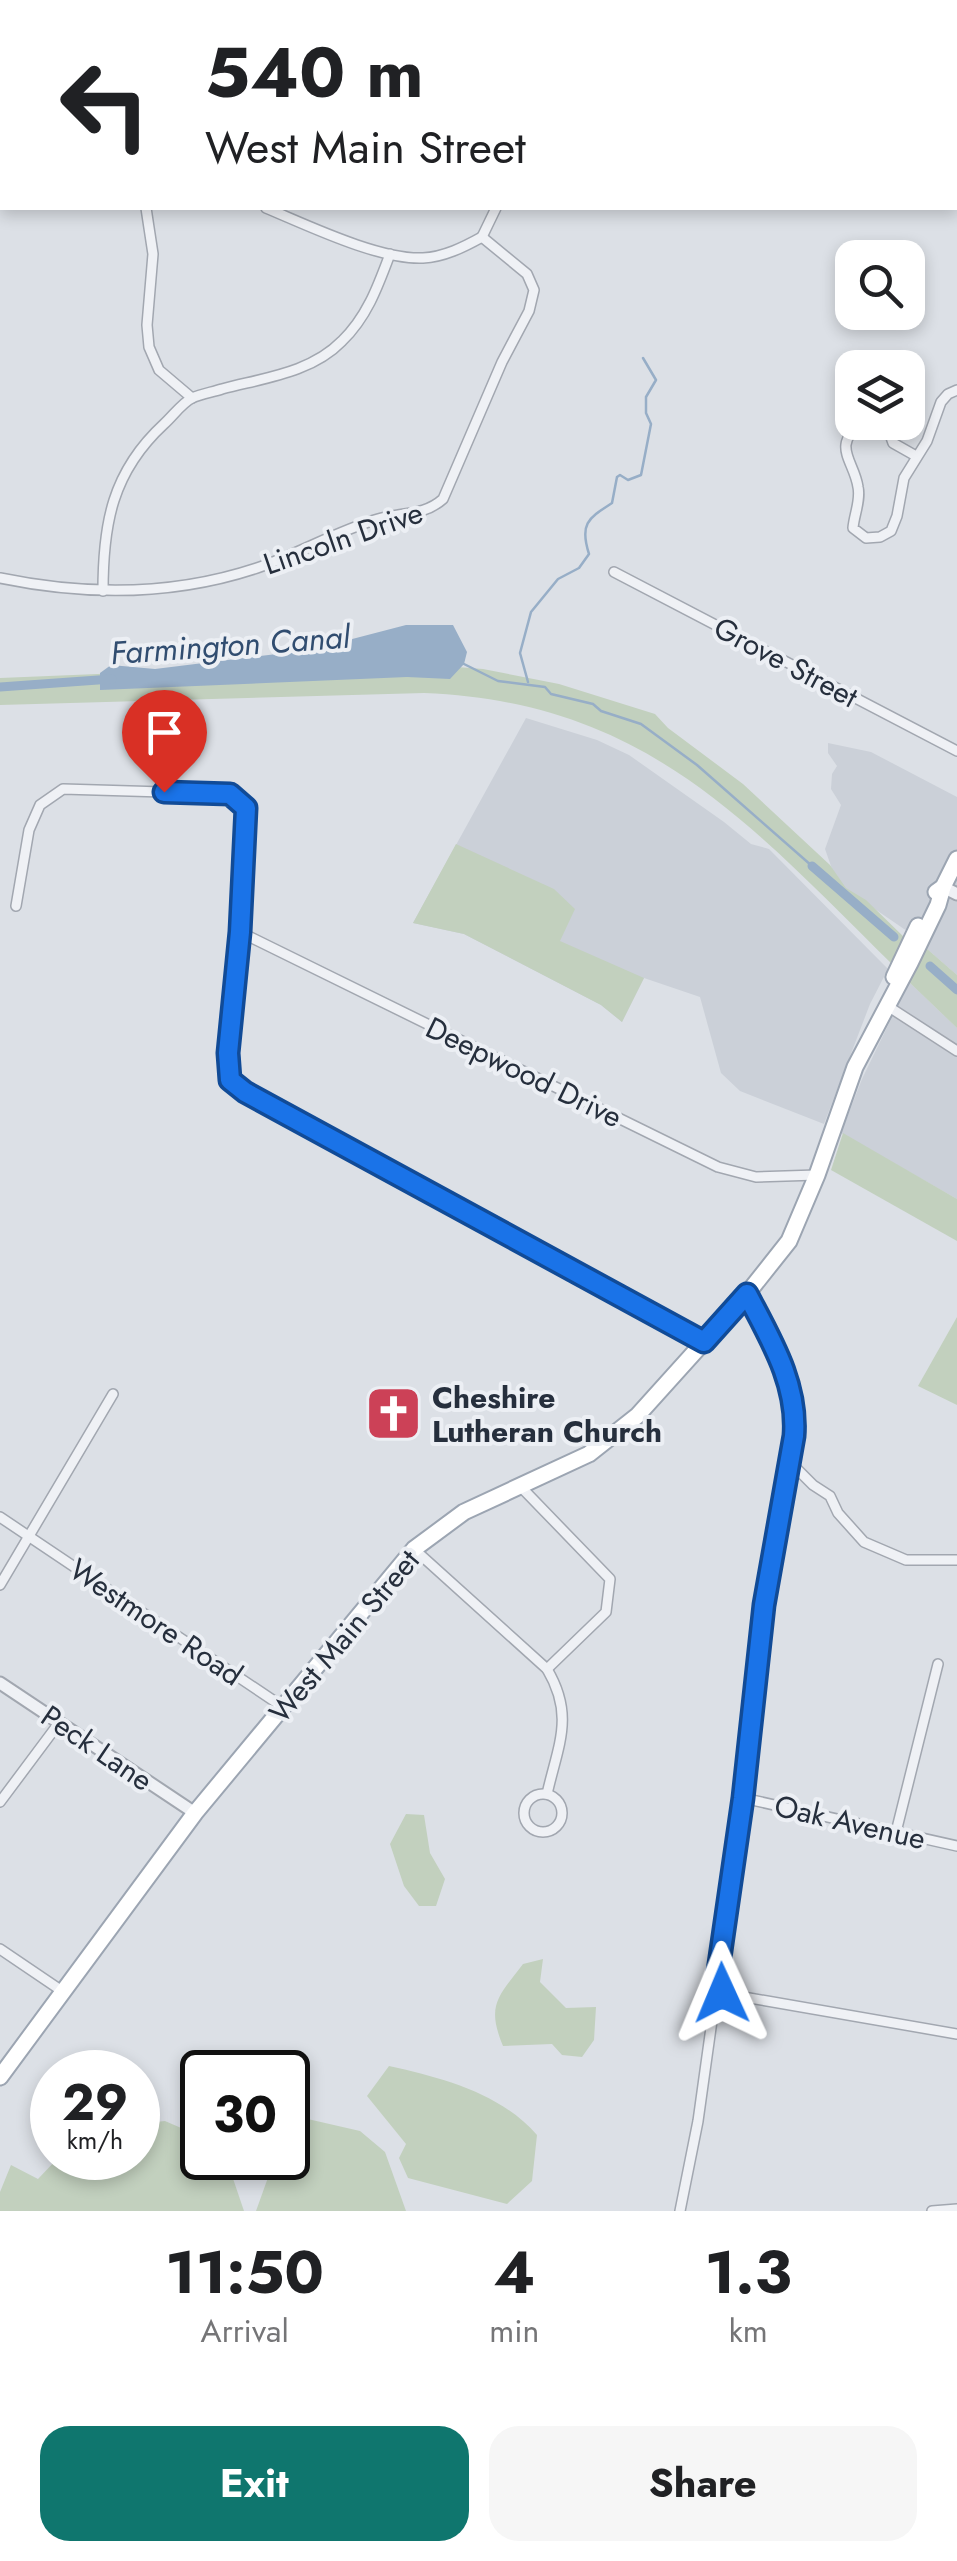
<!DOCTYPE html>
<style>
:root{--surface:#fff;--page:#f6f6f6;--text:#202124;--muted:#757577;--accent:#0f766e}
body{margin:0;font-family:Jost,sans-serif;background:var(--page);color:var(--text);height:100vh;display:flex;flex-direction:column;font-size:38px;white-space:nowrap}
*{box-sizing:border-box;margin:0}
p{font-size:32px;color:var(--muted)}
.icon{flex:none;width:55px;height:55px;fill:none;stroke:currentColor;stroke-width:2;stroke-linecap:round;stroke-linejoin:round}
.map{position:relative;height:2211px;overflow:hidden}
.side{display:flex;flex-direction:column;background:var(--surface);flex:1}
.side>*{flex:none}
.guide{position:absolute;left:0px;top:0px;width:958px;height:210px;box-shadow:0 5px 15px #0003;background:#fff;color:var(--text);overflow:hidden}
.buttons{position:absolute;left:835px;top:240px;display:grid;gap:20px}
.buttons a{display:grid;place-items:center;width:90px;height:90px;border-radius:20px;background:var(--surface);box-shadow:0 5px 15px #0003;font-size:50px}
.speed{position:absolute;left:30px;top:2050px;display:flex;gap:20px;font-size:50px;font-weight:700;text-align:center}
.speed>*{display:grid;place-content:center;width:130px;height:130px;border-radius:50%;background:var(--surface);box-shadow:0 5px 15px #0003;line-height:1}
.speed small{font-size:25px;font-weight:400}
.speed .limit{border:5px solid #111;border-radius:15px;background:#fff;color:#111}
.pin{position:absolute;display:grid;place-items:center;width:85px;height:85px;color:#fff;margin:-102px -42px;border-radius:50% 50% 50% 0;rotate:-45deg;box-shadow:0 0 10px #0007}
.pin .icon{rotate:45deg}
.me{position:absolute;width:110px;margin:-55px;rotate:359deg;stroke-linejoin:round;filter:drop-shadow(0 0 8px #0008)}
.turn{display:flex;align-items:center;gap:35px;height:210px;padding:0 40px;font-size:45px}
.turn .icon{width:130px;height:130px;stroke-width:2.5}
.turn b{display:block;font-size:70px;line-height:85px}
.eta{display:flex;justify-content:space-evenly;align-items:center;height:170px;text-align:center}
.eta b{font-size:60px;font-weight:700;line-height:70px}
.primary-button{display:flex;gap:20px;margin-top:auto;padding:20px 40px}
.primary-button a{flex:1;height:115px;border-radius:30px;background:var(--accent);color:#fff;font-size:40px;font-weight:700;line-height:115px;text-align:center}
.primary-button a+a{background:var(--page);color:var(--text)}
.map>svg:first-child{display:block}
</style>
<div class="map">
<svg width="957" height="2211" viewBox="0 0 957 2211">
<rect width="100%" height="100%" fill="#dce0e6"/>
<g fill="#cbd0d8">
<path d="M81,0H558L565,2H81Z"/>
<path d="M526,718L597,740L629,755L724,822L751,844L769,849L888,969L870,1004L824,1124L740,1091L721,1073L700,997L644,978L622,1022L601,1005L464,934L413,923Z"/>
<path d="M828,743L871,752L957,797V975L926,948L929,941L904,929L837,883L825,849L841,805L831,789L832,774L837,766L828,753Z"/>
<path d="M909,982L957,1028V1199L841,1133L862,1079Z"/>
</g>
<g fill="#c2d0be">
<path d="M290,666H444L483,669L559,684L655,714L668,728L743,784L830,865L846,888L866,900L907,940L894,966C748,822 645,702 424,693L0,705V678Z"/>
<path d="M456,844L554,889L575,909L560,941L644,978L622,1022L601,1005L464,934L413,923Z"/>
<path d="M926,948L957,975V1028L909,982Z"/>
<path d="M843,1133L957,1199V1241L831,1170Z"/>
<path d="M957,1317V1405L918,1386Z"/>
<path d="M406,1814L424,1815L430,1853L445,1879L436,1906H419L404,1886L390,1844Z"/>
<path d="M543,1959L540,1982L566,2008L596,2007L594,2040L582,2057L562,2055L552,2044L503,2046C486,2005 498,1997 523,1964Z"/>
<path d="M389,2066C443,2078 500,2093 537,2135L532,2181L507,2204L408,2178L399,2158L406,2144L367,2096Z"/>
<path d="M299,2117L360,2131L385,2152L406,2211H256L275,2158H288V2132Z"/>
<path d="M165,2121L202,2137V2158H226L244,2211H0V2192L11,2165L38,2179L58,2158H138V2124Z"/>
</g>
<path fill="#97aec7" d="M406,625H453L467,652L464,664L450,679L407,677L100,690V673L111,665L155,669L310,650Z"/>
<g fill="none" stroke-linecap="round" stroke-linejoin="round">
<g stroke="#97aec7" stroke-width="2.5">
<path d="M464,664L498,681L545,687L551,694L593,704L601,711L641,724L697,765L812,866"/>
<path d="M528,682L520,653L531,612L558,579L579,568L589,554C579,523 589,518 612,503L617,477L620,475L628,480L641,475L651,424L646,413V397L656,380L643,358"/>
</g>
<g stroke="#97aec7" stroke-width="9">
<path d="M0,687L112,679"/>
<path d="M812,866L894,937"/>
<path d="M930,966L957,990"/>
</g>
<defs>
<g id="minor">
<path d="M589,2L590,0"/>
<path d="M897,2L898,0"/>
<path d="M955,158H957"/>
<path d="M0,164H2"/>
<path d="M146,208L153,254L147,325L149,347L159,370L192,398"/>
<path d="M266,208C307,225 379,260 423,258C444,257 464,247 482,237"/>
<path d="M482,237L496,208"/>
<path d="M863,422C830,446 854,460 858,487C861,500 854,515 853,528L866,538L880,537L891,531L897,516L904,478L927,441L941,402L948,394L957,390"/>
<path d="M881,422L887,426L893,443L916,456"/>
<path d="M614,572L957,751"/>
<path d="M0,578C87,596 173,596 257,568C298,554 337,531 378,519C402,512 424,516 443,499L502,362L529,311L534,290L527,274L482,237"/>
<path d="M103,591C103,524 112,472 164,424C173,416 182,403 192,398C201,394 213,392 222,389C263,378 311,373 342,341C367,317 378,286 390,254"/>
<path d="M16,906L29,830L40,805L63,789L230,794L247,809L240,932L228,1053L230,1079L245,1093L704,1342"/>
<path d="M240,932L718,1167L756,1177L817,1175"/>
<path d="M886,1005L957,1051"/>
<path d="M791,1463L813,1485L830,1496L838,1513L864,1542L906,1560H957"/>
<path d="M521,1487L610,1579L606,1612L547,1669"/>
<path d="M0,1517L283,1707"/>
<path d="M414,1549L547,1669C575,1716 558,1745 547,1794"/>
<path d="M0,1585L113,1394"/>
<circle cx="543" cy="1813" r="19"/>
<path d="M743,1798L957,1846"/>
<path d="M0,1802L59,1723"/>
<path d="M896,1832L938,1664"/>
<path d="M0,1949L62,1991"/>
<path d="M715,1992L957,2034"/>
<path d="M680,2211L698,2121L743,1798L765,1605L791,1463L796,1410L780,1358L747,1294"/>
<path d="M932,2211L957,2209"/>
</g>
<g id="tertiary">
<path d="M943,887L957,894"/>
<path d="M0,1683L195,1813"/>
</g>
<g id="primary">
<path d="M936,892L943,887L957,859"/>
<path d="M894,977L918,926"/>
<path d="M0,2077L195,1813L414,1549L464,1512L589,1454L637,1416L747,1294L789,1241L817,1175L855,1067L910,963L938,905L943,887"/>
</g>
</defs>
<use href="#minor" stroke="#a2a7b0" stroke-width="12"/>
<use href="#tertiary" stroke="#a2a7b0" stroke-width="15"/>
<use href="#primary" stroke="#9ca5b2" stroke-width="19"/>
<use href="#minor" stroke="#eff1f5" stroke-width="9"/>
<use href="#tertiary" stroke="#eff1f5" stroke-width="11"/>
<use href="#primary" stroke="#fff" stroke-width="15"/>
</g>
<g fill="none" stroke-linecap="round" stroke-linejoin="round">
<defs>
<path id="route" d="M164,792L230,794L246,808L240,932L228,1053L230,1080L245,1092L704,1342L747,1294C771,1340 798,1384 794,1436L764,1605L743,1798L715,1992L722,1993"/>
</defs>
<use href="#route" stroke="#114b97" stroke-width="25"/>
<use href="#route" stroke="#1a73e8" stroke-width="18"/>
</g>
<defs>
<symbol id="church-square" viewBox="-11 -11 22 22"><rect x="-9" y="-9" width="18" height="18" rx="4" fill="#cc4157" stroke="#eceff4"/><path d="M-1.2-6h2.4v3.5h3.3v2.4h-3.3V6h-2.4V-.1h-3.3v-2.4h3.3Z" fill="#fff"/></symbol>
</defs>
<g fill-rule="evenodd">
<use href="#church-square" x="362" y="1382" width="63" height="63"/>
</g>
<g text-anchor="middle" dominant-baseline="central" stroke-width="8" stroke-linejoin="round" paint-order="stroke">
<g font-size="30" fill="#262f3d" stroke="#eceff4">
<text transform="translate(343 538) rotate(-19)">Lincoln Drive</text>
<text transform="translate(786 662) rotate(28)">Grove Street</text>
<text transform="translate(524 1072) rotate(26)">Deepwood Drive</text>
<text transform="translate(156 1622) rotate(34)">Westmore Road</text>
<text transform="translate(344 1636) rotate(-50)">West Main Street</text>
<text transform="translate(97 1748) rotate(34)">Peck Lane</text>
<text transform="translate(850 1822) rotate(13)">Oak Avenue</text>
</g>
<g font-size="30" font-weight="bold" fill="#262f3d" stroke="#eceff4" text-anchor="start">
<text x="432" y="1397">Cheshire<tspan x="432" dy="34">Lutheran Church</tspan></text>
</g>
<g font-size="32" font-style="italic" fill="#314d70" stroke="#eceff4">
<text transform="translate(230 645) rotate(-4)">Farmington Canal</text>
</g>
</g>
</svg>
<div class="buttons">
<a><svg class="icon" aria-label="search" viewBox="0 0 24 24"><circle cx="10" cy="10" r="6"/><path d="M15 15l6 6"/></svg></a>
<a><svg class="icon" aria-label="layers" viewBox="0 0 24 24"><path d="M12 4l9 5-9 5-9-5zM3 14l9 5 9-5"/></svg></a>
</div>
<div class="speed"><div>29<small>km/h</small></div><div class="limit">30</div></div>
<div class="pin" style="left:164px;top:792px;background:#d93025"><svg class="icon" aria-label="arrive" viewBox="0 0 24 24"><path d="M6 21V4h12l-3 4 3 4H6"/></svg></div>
<svg class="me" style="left:722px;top:1993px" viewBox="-20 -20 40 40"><path d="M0-17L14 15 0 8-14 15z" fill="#1a73e8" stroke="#fff" stroke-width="4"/></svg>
<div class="guide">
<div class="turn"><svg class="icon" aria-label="left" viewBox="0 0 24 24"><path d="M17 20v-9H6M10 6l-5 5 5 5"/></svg><div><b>540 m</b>West Main Street</div></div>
</div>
</div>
<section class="side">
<div class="eta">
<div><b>11:50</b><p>Arrival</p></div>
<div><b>4</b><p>min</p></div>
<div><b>1.3</b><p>km</p></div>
</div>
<div class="primary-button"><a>Exit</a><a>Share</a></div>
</section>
